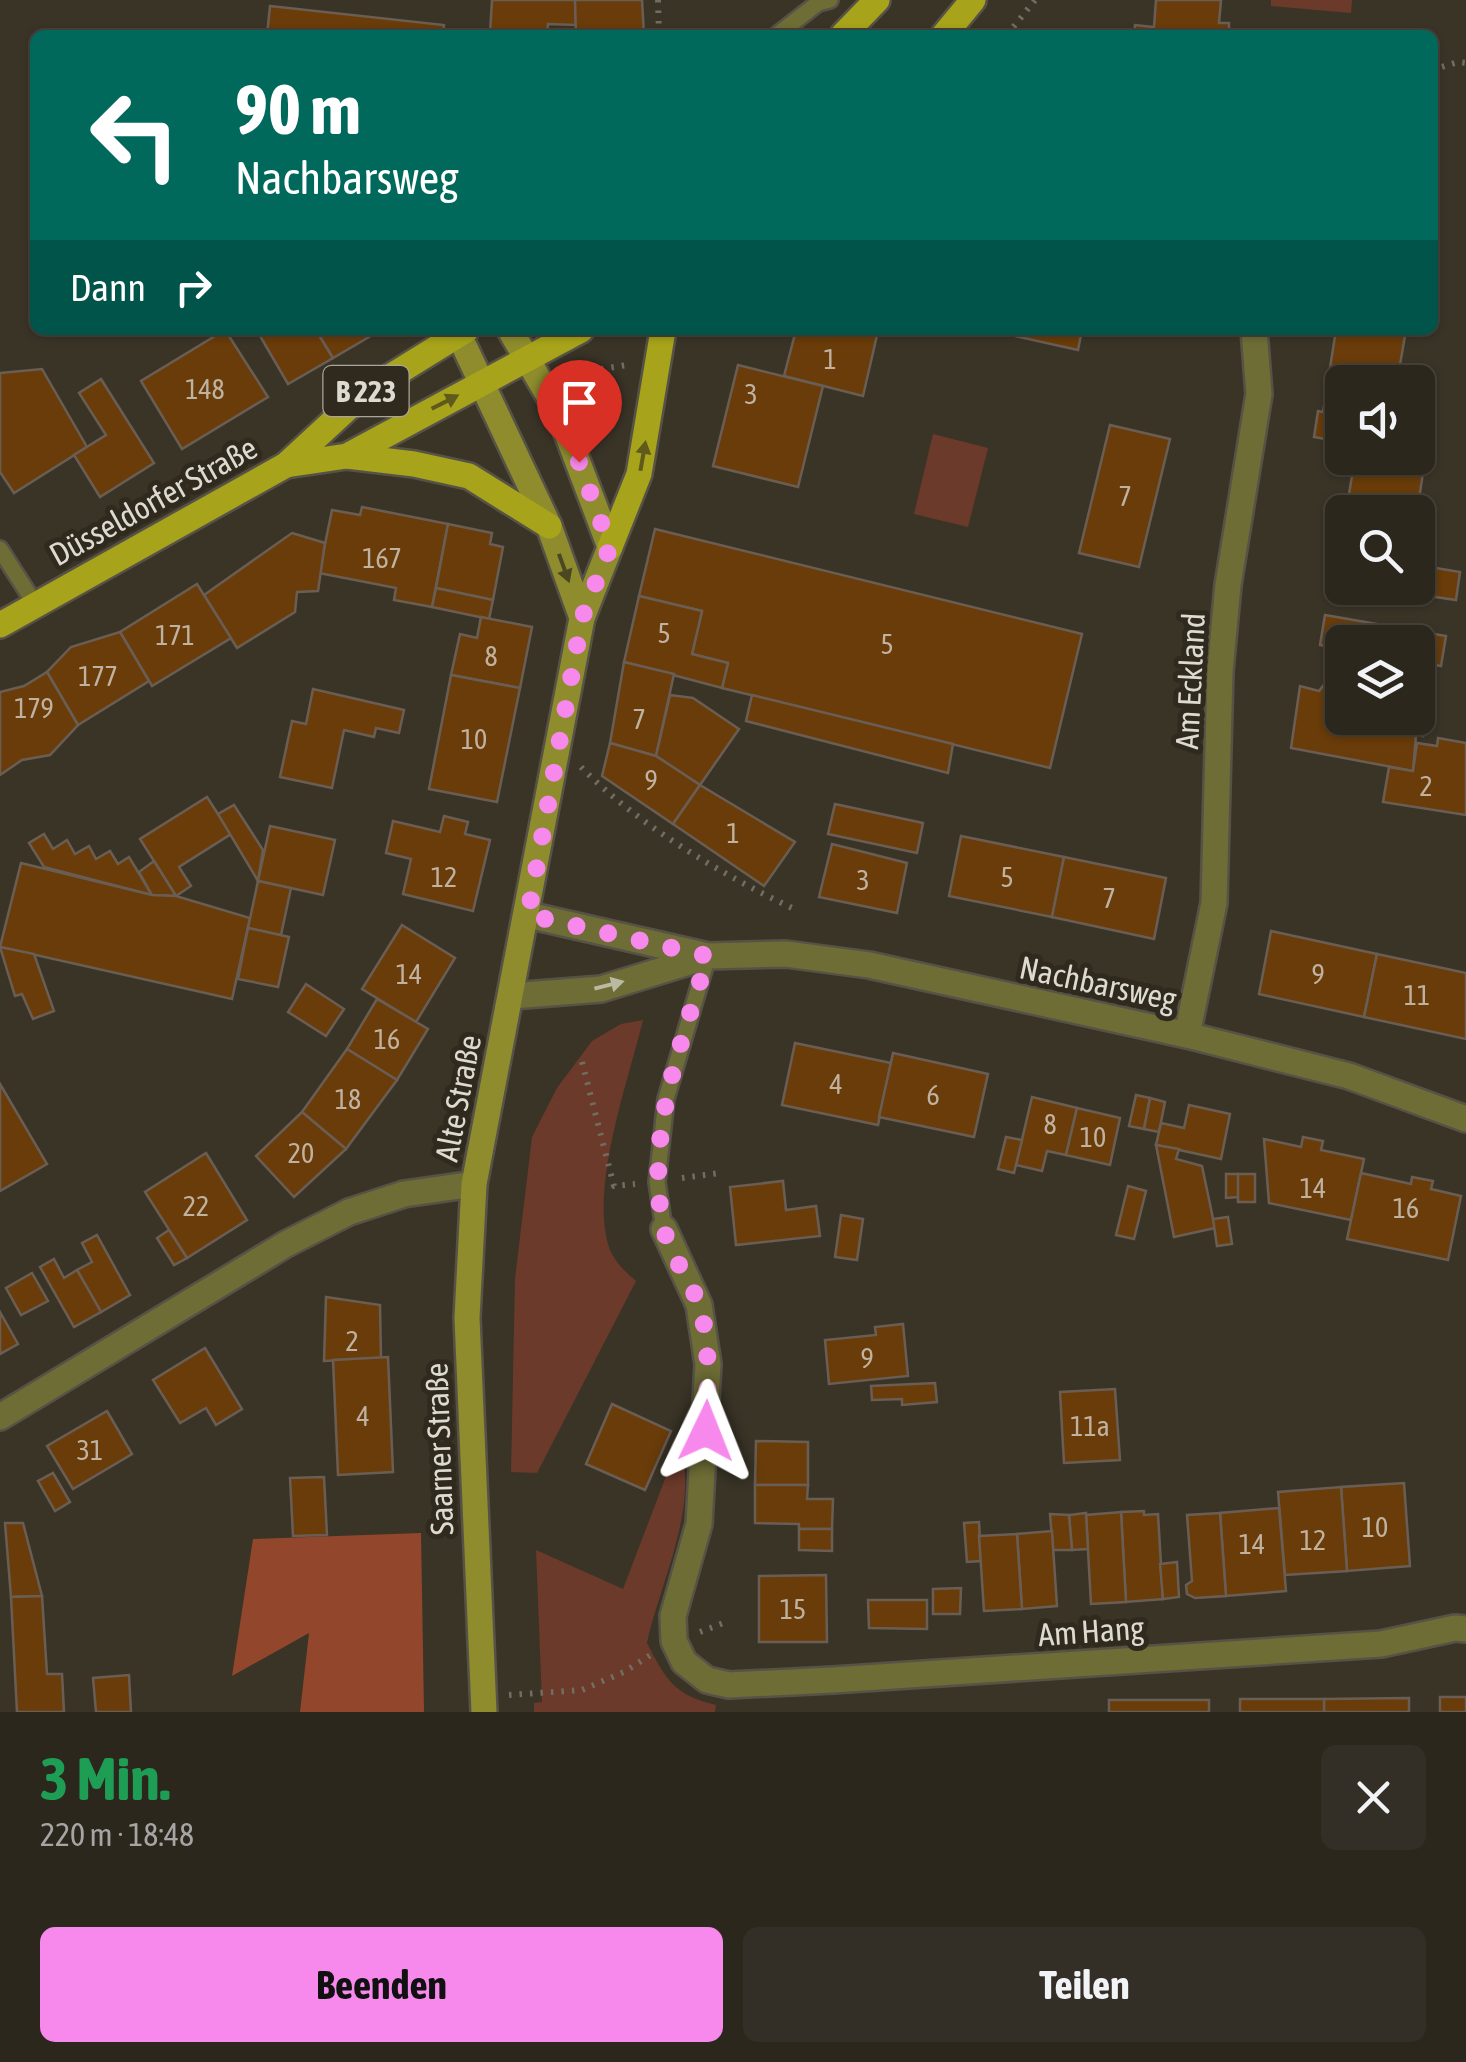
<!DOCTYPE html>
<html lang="de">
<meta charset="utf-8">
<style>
:root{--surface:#2c271d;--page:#342f26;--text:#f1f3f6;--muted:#a6a5a4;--line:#48443b;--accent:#f788ec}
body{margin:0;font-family:"Asap Condensed",sans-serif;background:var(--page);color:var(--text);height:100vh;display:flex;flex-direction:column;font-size:38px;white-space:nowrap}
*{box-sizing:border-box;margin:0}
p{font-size:32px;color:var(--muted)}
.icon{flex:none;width:55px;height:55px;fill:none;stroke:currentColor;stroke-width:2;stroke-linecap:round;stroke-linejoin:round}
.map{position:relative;height:1712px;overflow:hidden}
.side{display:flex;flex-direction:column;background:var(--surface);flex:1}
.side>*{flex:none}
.banner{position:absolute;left:30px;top:30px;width:1408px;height:305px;border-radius:15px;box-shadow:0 2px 8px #0004,0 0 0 2px var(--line);background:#00695c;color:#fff;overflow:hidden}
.buttons{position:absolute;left:1325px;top:365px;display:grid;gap:20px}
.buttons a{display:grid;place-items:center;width:110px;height:110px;border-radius:15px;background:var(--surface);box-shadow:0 2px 8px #0004,0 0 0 2px var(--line);font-size:50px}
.pin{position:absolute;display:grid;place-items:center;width:85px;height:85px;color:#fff;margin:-102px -42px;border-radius:50% 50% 50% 0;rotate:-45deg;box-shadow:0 0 10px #0007}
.pin .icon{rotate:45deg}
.me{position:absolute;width:110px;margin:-55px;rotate:2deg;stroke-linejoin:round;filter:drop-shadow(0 0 8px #0008)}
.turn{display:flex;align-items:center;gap:35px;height:210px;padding:0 40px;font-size:45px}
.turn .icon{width:130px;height:130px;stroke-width:2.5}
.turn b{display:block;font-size:70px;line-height:85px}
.then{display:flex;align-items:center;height:95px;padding:0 40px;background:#0003;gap:20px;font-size:38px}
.round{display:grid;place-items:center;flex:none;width:105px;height:105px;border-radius:15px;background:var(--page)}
.head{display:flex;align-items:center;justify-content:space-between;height:170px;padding:0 40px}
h1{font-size:60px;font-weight:700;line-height:75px;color:#1e9e55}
.cta{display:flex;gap:20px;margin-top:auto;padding:20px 40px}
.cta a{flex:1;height:115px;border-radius:15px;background:var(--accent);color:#111;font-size:40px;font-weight:700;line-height:115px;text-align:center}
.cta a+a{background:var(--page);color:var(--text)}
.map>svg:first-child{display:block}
</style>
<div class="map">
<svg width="1466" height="1712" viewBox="0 0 1466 1712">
<rect width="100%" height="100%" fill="#3a3427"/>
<g fill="#6b3a2a">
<path d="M1271,0H1352L1351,13L1271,6Z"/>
<path d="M933,434L988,448L968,527L914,514Z"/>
<path d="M643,1020C628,1082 591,1183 608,1244C612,1259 624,1271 636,1281L537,1473L511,1472L515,1279L532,1137L557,1088L592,1041L621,1024Z"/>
<path d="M678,1445C702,1501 659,1585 647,1643C666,1680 674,1695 716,1705L715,1712H534V1703L542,1702L536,1550L623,1589Z"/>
</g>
<path fill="#92472d" d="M421,1533L424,1712H300L309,1633L232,1676L253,1539Z"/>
<g fill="#693c09" stroke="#6a5e54" stroke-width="2.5">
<path d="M492,0H575L576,25L548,24L547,35L490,33Z"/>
<path d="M575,0H642L644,35H576Z"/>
<path d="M1156,0H1221L1219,23H1229V35H1134L1135,25L1154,27Z"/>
<path d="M270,6L444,25L443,35H267Z"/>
<path d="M225,330L268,397L182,449L141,381Z"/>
<path d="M270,330H316L333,358L288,384L260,336Z"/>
<path d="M316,330H381L333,358Z"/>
<path d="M796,330L878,331L863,396L784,376Z"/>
<path d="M988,330H1082L1078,350Z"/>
<path d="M1336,330H1406L1397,382H1342V442L1314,437L1318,411L1323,412Z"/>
<path d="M738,365L823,386L798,487L713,466Z"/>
<path d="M42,369L87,447L14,493L0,472V373Z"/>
<path d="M101,379L154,463L100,497L74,455L106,435L79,393Z"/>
<path d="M1110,425L1170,439L1139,567L1079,553Z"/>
<path d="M1418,433V446L1427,447L1417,512H1346L1355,458H1418Z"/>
<path d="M362,507L448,524L432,607L394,600L396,588L319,573L332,510L360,515Z"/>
<path d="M448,524L492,533L490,544L503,547L493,600L436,588Z"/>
<path d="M655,529L1082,634L1050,768L722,688L728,663L692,654L702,611L639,596Z"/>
<path d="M292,533L325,543L318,591L297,592L295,612L237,648L204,595Z"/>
<path d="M1336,553L1342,554V583L1331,581Z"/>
<path d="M1418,565L1460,572L1456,600L1374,588H1418Z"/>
<path d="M197,584L231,638L152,686L120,632Z"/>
<path d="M436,588L493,600L489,619L432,607Z"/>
<path d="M639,596L702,611L692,654L728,663L722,688L624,662Z"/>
<path d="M1325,615L1446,636L1441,666L1418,662V642H1342V649L1320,645Z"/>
<path d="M481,617L532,627L520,688L451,675L460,634L477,638Z"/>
<path d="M120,632L149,681L78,725L47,672L71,647Z"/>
<path d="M624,662L674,674L656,756L610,743Z"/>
<path d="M47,672L78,725L50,755L22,760L0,775V692L24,686Z"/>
<path d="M451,675L520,688L497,802L429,789Z"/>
<path d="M1326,682L1342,691V718H1418V706L1426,708L1423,736L1416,735L1413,771L1291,748L1300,686L1319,691Z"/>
<path d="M313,689L404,710L399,733L376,728L374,737L344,730L332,788L280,777L292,721L306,724Z"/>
<path d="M670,695L693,698L739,729L700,785L656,756Z"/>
<path d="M752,695L953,744L948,773L746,721Z"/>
<path d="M1438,738L1466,743V815L1383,802L1389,767L1413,771L1417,743L1437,746Z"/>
<path d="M610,743L656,756L700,785L673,824L602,776Z"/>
<path d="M700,785L795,842L764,886L673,824Z"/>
<path d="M207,797L231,834L179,867L191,886L176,896L140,839Z"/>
<path d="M835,804L923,823L917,853L828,834Z"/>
<path d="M234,805L263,850L258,881L218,814Z"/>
<path d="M444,816L468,822L465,834L490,840L473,911L403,894L411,859L386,853L393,821L440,832Z"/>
<path d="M270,826L335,840L323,895L258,881Z"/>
<path d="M44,834L53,849L67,840L75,854L89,846L96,859L110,851L118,864L129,857L152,895L44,867L29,843Z"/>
<path d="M961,836L1064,857L1052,917L949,896Z"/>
<path d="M832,844L907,863L897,913L819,897Z"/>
<path d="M1064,857L1166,878L1154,939L1052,917Z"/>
<path d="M154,861L176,896L152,895L139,872Z"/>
<path d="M21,863L152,895L176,896L250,918L232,999L0,947Z"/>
<path d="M258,881L291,888L281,935L248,928Z"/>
<path d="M402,925L455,958L416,1022L362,989Z"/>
<path d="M248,928L289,937L278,987L238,979Z"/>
<path d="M1271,931L1377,954L1364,1017L1259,994Z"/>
<path d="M0,947L34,954L54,1011L33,1019L22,994L15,996Z"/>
<path d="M1377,954L1466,973V1039L1364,1017Z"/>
<path d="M306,984L344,1009L326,1036L288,1012Z"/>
<path d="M377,999L428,1029L397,1080L347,1049Z"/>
<path d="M795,1043L891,1063L878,1125L782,1105Z"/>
<path d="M347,1049L397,1080L346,1149L302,1112Z"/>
<path d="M893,1053L988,1074L974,1137L879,1117Z"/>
<path d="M0,1084L47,1164L0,1191Z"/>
<path d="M1136,1095L1150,1098L1144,1129L1129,1126Z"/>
<path d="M1032,1097L1077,1108L1066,1155L1047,1151L1042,1171L1016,1165Z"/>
<path d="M1150,1098L1165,1102L1159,1132L1144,1129Z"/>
<path d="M1189,1105L1230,1114L1221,1159L1156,1145L1161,1123L1184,1128Z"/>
<path d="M1077,1108L1120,1118L1110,1165L1066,1155Z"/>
<path d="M302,1112L346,1149L294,1197L256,1156Z"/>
<path d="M1006,1137L1022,1140L1014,1173L998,1169Z"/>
<path d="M1303,1137L1323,1141L1321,1150L1364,1159L1351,1220L1269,1203L1264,1139L1301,1147Z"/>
<path d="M1156,1145L1179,1149L1176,1159L1202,1166L1215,1228L1174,1237Z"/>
<path d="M206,1153L247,1220L187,1258L145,1192Z"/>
<path d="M1361,1173L1411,1184L1412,1177L1433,1181L1431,1189L1461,1196L1448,1260L1347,1239Z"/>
<path d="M1226,1174H1238L1239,1197L1226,1198Z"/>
<rect x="1238" y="1174" width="17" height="28"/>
<path d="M783,1181L786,1210L816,1206L820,1236L736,1245L730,1187Z"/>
<path d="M1128,1186L1146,1191L1134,1239L1116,1235Z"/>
<path d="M841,1215L863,1219L857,1260L835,1257Z"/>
<path d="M1228,1217L1232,1244L1217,1246L1213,1219Z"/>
<path d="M169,1230L187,1258L174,1265L157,1238Z"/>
<path d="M97,1235L130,1295L101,1312L77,1270L92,1262L82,1243Z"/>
<path d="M54,1259L64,1278L77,1270L101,1312L74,1327L40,1267Z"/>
<path d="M32,1273L48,1301L21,1315L6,1288Z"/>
<path d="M326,1297L380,1305L381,1358L324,1361Z"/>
<path d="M0,1312L18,1344L0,1354Z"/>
<path d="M903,1324L908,1376L829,1384L825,1340L876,1335L875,1327Z"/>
<path d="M205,1348L242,1409L216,1425L206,1408L180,1423L153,1380Z"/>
<path d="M388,1357L393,1472L338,1475L333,1360Z"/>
<path d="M935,1383L937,1402L902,1405V1399L872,1400L871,1386Z"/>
<path d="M1115,1389L1120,1460L1064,1463L1060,1392Z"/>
<path d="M612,1404L671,1431L645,1490L586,1464Z"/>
<path d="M107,1411L132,1454L73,1489L47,1446Z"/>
<path d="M756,1441L808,1442V1485H755Z"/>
<path d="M53,1473L70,1502L55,1511L38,1481Z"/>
<path d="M324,1477L327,1535L293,1536L290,1478Z"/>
<path d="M1404,1483L1410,1566L1347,1571L1341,1487Z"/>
<path d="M755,1485H808L807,1499H833L832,1529H799V1524L755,1523Z"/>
<path d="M1341,1487L1347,1571L1285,1575L1278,1492Z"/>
<path d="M1279,1508L1286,1591L1226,1596L1220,1513Z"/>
<path d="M1144,1511V1515L1158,1514L1163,1599L1126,1602L1121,1512Z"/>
<path d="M1121,1512L1126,1602L1091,1604L1086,1515Z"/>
<path d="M1086,1513L1088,1549L1072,1550L1069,1515Z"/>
<path d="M1220,1513L1226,1596L1195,1598L1187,1594L1186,1585L1192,1581L1187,1515Z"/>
<path d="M1050,1514L1069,1515L1072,1550H1053Z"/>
<path d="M979,1522L981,1561L967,1562L964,1523Z"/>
<path d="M5,1523H23L42,1596L11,1597Z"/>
<path d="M799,1529H832V1551L799,1550Z"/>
<path d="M1052,1531L1057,1606L1022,1609L1017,1534Z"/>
<path d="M1017,1534L1022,1609L984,1611L979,1536Z"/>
<path d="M1177,1562L1179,1597L1163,1599L1160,1564Z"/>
<path d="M826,1575L827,1642H759V1576Z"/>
<path d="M961,1588L960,1614H933V1589Z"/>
<path d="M42,1596L47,1674H62L64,1712H17L11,1597Z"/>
<path d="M868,1600H927V1629L869,1628Z"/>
<path d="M129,1675L131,1712H96L93,1678Z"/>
<rect x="1440" y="1697" width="26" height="15"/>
<path d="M1409,1698V1712H1324V1699Z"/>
<rect x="1240" y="1699" width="84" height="13"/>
<rect x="1109" y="1700" width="100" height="12"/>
</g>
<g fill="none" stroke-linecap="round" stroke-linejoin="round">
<defs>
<g id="service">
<path d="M777,35L818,3L830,0"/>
<path d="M0,549L35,604"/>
<path d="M664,1229L657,1182L666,1099L708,956"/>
</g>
<g id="minor">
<path d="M1187,1035L1214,903L1220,671L1228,585L1259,394L1254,330"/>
<path d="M664,1229L699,1305L708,1364L699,1524L673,1616L674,1641L684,1662L707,1680L729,1685L833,1680L1381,1644L1455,1628L1466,1629"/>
<path d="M0,1417L286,1244L349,1212L404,1194L474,1184"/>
</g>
<g id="tertiary">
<path d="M528,915L708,956L786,954L869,965L1187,1035L1349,1076L1466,1119"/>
<path d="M512,996L601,989L702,958"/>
</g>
<g id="secondary">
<path d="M459,335L549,526L582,618"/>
<path d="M484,1712L467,1318L474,1184L582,618L610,547L560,415L510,330"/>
</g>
<g id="primary">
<path d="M843,35L877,0"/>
<path d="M944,35L973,0"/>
<path d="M347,456L414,464L469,476L549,526"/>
<path d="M286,465L347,456L581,330"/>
<path d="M610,547L639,474L663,330"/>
<path d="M0,625L286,465L364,393L466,330"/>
</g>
</defs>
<use href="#service" stroke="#575246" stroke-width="20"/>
<use href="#minor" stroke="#575246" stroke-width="30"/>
<use href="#tertiary" stroke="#575246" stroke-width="30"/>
<use href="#secondary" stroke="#575246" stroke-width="30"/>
<use href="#primary" stroke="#575246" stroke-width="30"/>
<g stroke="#726d62" stroke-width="6" stroke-dasharray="2.5 8" stroke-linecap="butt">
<path d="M658,0L659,35"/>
<path d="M1007,35L1035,0"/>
<path d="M1432,70L1458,62L1466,63"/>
<path d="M581,401L588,397L595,370L627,365"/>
<path d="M581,767C638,825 719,873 792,908"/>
<path d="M582,1062L614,1186L635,1184"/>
<path d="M682,1178L720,1173"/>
<path d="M700,1632L726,1622"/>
<path d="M509,1695L582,1690L624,1672L652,1654"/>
</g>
<use href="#service" stroke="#6e6d36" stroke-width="15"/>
<use href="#minor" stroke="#6e6d36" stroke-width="25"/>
<use href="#tertiary" stroke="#6e6d36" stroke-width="25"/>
<use href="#secondary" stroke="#8e8c2d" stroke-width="25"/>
<use href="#primary" stroke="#a7a31a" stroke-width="25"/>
</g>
<defs><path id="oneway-solid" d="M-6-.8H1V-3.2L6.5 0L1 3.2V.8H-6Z" transform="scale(2.5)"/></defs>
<g fill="#5f5a1c">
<use href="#oneway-solid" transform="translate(445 402) rotate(-27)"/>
<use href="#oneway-solid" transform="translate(643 456) rotate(-80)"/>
</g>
<use fill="#4c4722" href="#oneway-solid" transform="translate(564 568) rotate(70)"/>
<use fill="#bcb9a3" href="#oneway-solid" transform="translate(609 985) rotate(-14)"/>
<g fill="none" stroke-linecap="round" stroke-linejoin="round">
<path stroke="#f788ec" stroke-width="18" stroke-dasharray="0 32.4" d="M579,462L610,547L582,618L528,915L708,956C682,1042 645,1134 663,1225C668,1252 688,1276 698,1302C712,1342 707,1390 706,1431"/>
</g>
<g text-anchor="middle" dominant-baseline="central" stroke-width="10" stroke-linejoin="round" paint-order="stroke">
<g font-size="28" fill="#c0b2a0">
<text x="830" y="359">1</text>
<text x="205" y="389">148</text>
<text x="751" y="394">3</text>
<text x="1125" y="496">7</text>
<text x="382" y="558">167</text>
<text x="664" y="633">5</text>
<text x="175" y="635">171</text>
<text x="887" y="644">5</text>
<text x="491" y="656">8</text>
<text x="98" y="676">177</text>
<text x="34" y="708">179</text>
<text x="639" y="719">7</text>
<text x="474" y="739">10</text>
<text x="651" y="780">9</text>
<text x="1426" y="786">2</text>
<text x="733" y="833">1</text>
<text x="444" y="877">12</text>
<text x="1007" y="877">5</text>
<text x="863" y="880">3</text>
<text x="1109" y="898">7</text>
<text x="409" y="974">14</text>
<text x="1318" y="974">9</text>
<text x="1417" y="995">11</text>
<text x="387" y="1039">16</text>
<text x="836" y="1084">4</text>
<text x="933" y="1095">6</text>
<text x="348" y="1099">18</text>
<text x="1050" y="1124">8</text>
<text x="1093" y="1137">10</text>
<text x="301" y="1153">20</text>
<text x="1313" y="1188">14</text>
<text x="196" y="1206">22</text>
<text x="1406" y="1208">16</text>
<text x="352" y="1341">2</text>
<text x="867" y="1358">9</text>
<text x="363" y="1416">4</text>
<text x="1090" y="1426">11a</text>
<text x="90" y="1450">31</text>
<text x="1375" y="1527">10</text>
<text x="1313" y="1540">12</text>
<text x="1252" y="1544">14</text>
<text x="793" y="1609">15</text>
</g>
<rect fill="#2f2a1d" stroke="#a9a59c" stroke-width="2.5" x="323.5" y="366" width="85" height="50" rx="8"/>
<g font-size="30" font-weight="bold" fill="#dddad2">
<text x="366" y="391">B 223</text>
</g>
<g font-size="32" fill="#dddad2" stroke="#2f2a1d">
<text transform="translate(153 501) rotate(-29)">Düsseldorfer Straße</text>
<text transform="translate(1190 681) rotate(-87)">Am Eckland</text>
<text transform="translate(1098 983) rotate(12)">Nachbarsweg</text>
<text transform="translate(458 1098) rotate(-79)">Alte Straße</text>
<text transform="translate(439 1449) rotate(-92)">Saarner Straße</text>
<text transform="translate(1091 1631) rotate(-4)">Am Hang</text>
</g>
</g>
</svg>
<div class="buttons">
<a><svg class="icon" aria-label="sound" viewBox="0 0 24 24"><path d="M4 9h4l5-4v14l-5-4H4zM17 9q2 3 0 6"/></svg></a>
<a><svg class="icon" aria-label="search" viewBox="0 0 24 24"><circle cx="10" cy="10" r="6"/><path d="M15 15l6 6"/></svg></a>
<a><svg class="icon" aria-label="layers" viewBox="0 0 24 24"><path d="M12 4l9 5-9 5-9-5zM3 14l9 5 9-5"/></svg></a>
</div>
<div class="pin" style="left:579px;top:462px;background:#d93025"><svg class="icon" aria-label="arrive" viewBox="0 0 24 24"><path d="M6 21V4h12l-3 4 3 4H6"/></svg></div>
<svg class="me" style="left:706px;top:1431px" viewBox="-20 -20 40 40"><path d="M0-17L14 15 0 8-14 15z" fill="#f788ec" stroke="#fff" stroke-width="4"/></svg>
<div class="banner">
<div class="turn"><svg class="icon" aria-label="left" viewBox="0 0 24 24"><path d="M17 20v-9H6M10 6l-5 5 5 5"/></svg><div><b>90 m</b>Nachbarsweg</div></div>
<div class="then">Dann<svg class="icon" aria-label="right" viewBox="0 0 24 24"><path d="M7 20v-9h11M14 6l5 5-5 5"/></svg></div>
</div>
</div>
<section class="side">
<div class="head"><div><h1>3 Min.</h1><p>220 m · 18:48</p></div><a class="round"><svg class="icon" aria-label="close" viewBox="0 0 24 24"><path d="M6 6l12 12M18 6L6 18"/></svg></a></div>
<div class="cta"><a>Beenden</a><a>Teilen</a></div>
</section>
